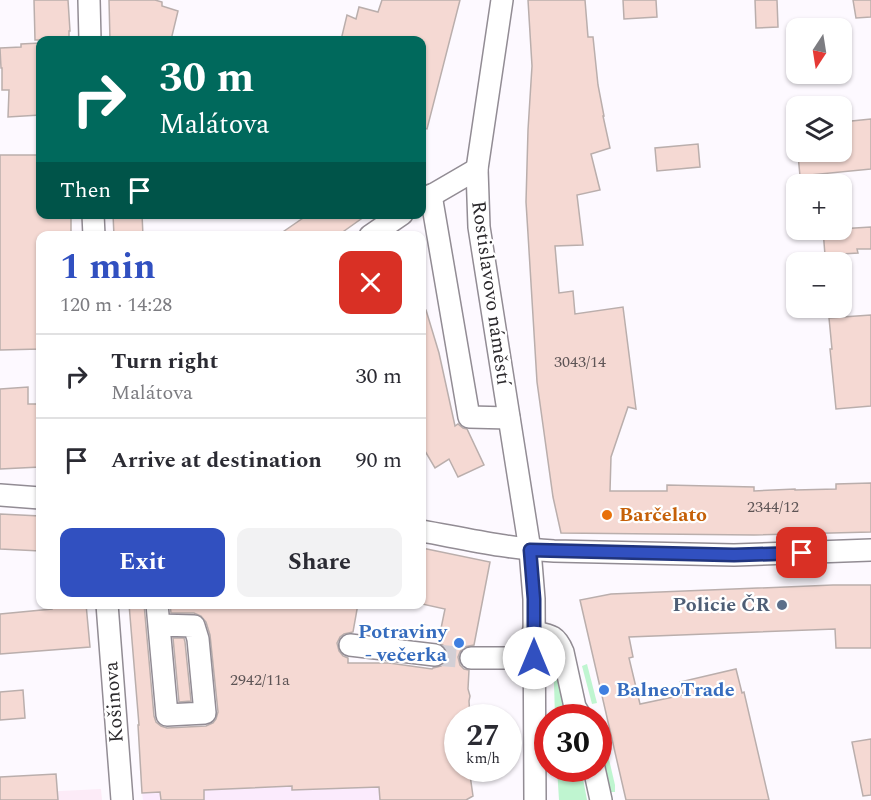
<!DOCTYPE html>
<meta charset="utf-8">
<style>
:root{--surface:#fff;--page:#f2f2f3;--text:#2b2b33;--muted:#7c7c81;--line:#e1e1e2;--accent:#3150c0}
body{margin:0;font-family:Spectral,serif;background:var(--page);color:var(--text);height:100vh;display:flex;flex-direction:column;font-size:22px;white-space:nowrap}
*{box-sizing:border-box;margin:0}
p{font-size:20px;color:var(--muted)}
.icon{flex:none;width:33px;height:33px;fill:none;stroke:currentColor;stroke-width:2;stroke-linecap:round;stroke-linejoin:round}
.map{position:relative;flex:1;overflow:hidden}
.sheet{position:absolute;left:36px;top:231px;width:390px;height:378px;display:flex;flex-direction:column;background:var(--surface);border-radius:12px;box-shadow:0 2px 4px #0004}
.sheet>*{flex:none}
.top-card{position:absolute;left:36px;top:36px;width:390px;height:183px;border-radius:12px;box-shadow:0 2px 4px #0004;background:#00695c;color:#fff;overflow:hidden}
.needle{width:39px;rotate:192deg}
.tools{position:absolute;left:786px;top:18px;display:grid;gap:12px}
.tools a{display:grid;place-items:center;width:66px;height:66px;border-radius:12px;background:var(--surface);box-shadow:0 2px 4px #0004;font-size:30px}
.speed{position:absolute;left:444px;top:704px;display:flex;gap:12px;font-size:30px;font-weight:700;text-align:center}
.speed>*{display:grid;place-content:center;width:78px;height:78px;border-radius:50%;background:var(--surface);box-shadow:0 2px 4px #0004;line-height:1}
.speed small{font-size:15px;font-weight:400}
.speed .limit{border:9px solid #d22;background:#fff;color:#111}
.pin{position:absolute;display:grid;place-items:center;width:51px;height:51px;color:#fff;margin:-26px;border-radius:12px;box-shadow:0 3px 9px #0006}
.me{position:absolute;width:66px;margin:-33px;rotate:0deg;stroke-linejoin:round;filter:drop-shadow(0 0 4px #0008)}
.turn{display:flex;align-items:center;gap:21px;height:126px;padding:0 24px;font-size:27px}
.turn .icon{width:78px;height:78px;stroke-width:2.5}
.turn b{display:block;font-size:42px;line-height:51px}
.then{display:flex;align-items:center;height:57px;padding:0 24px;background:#0003;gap:12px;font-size:22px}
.round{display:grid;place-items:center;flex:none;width:63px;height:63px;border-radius:12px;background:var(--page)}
.headline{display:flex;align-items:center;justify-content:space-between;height:102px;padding:0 24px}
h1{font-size:36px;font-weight:700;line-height:45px;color:var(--accent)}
.primary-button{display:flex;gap:12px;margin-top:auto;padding:12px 24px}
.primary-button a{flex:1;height:69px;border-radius:12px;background:var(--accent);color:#fff;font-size:24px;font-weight:700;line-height:69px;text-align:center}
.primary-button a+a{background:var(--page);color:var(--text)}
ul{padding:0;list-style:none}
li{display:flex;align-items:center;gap:18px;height:84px;padding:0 24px;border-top:2px solid var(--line)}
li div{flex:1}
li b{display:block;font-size:22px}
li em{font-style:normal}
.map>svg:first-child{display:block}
</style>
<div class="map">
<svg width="871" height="800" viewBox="0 0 871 800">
<rect width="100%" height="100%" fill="#fdf9ff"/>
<path fill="#fcebf7" d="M101,789L102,800H0V794Z"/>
<path fill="#fbebfd" d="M378,783L380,800H143L142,793L291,786L293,790L348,788Z"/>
<g fill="#bff5d0">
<path d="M553,649L571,717H555Z"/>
<path d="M587,664L597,703L592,704L582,666Z"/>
<path d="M604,738L615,785V792H610L599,741Z"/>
<path d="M557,768H581L587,800H559Z"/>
</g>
<g fill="#f5d9d3" stroke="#baaeac" stroke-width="1.5">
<path d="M34,0H68L70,31H69V40H35Z"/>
<path d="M109,0H155L162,2V6L178,11L171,40H110Z"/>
<path d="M382,0H460L427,129L422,128V40H341L347,15L356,19L359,7L378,12Z"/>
<path d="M528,0H585L588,37H593L598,85L604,116H603L610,148L591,154L600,190L577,195L583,245L555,246L559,293L573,291L575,314L623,307L636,409L628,407L611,457L610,491H667V485L754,487V491L795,489V490L836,489V484L871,483V532L754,535L561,533L553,497L537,382L528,234L526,202L528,130L532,66Z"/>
<path d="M623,0H656L657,17L624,19Z"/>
<path d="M755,0H777L778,27L756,28Z"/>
<path d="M853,0H871V17L856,18Z"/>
<path d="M40,43V115L8,117L9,90H2V68H1L0,48L21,47V44Z"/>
<path d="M871,119V169L800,176L798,155L816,154V152H842V122Z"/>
<path d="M698,144L700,167L657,171L655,148Z"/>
<path d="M0,155H40V214H71V236H40V349L0,350Z"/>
<path d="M113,214H142L143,236H114Z"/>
<path d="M309,214H368L337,236H277Z"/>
<path d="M871,227V249H857L858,253L825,255L823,230Z"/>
<path d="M422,310H426L439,353L455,426L458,424L463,428L467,429L484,465L458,477L449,459L435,468L422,446Z"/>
<path d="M871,315V406L836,409L830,349H832L829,318Z"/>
<path d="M28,387V404H40V467L0,469V389Z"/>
<path d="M0,514L40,516V551L0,549Z"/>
<path d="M422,548L490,562L474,645L464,647L460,652L458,657L460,665L464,669L469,670L468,689L470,696L469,701L470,717H458V768H469L473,796L466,800H380L379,787L292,790V786L204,790V800H161L160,792L142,793L138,725H139L129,604H144L154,716L156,722L161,726L167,728L206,726L213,723L216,719L218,712L210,635L206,622L201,616L194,613H171L170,604H358L353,632L344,634L340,637L337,643L339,651L343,656L348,658V663H389L432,669L433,668L441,666L446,662L448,657L446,649L443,645L438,643L445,609L422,604Z"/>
<path d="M833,585H871V648H836L835,629L629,637L633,657L629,658L640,704L683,695L680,682L736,669L742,693L744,692L769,800H626L580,600L611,594Z"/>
<path d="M52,604H86L90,647L0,654V614L52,609Z"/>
<path d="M173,638H184L185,642L191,701L179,702Z"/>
<path d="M23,690L25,718L0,720V692Z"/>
<path d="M871,739V795L863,796L852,742Z"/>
<path d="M56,774L58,800H0V777Z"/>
</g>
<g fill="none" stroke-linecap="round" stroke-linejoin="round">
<path stroke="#d3cfd5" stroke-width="21" stroke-dasharray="21 10" stroke-linecap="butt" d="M435,655L471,658"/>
<defs>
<g id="minor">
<path d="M89,0L90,40"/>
<path d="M502,0L477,169L479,227L530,550L534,599L535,800"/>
<path d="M431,195L469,417L509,418"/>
<path d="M422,201L477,169"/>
<path d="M93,214L94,236"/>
<path d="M370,236L402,214"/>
<path d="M0,495L40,498"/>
<path d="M422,531C466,539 509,549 554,551L734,555L871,550"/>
<path d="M107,604L122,800"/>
<path d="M157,604L167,715L205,713L198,639L194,626L160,625"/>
<path d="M533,632C550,635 556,635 563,652L575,707L581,717"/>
<path d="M350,645L435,655"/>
<path d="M471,658H534"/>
<path d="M594,768L601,800"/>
</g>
</defs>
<use href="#minor" stroke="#928c94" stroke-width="24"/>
<use href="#minor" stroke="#fff" stroke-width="21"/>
</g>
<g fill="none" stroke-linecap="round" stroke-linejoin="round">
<defs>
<path id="route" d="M534,658V599L530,550L734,555L802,553"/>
</defs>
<use href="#route" stroke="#20347d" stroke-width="15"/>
<use href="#route" stroke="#3150c0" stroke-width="10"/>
</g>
<circle fill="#e8710a" stroke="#fff" stroke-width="2" cx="607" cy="515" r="6"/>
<circle fill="#5c6f8a" stroke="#fff" stroke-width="2" cx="782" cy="605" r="6"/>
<g fill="#3f7fe0" stroke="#fff" stroke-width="2">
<circle cx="459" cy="643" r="6"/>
<circle cx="604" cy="690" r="6"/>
</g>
<g text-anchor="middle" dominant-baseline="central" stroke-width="4.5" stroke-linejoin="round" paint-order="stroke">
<g font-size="16" fill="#5e5556">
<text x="580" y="362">3043/14</text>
<text x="773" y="507">2344/12</text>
<text x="260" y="680">2942/11a</text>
</g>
<g font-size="20" fill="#2b292c" stroke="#fff">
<text transform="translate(491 293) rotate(82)">Rostislavovo náměstí</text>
<text transform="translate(114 702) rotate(-94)">Košinova</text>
</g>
<g font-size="20" font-weight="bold" fill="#c56008" stroke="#fff" text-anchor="start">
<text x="619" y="515">Barčelato</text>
</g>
<g font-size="20" font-weight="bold" fill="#4e5e75" stroke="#fff" text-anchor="end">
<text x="770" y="605">Policie ČR</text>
</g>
<g font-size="20" font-weight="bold" fill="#366cbe" stroke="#fff" text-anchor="end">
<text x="447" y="632">Potraviny<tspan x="447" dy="23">- večerka</tspan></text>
<text x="616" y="690" text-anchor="start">BalneoTrade</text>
</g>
</g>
</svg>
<div class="tools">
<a><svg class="needle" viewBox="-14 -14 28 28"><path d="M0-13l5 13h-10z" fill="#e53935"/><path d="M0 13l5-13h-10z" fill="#7c7c81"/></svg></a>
<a><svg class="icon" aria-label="layers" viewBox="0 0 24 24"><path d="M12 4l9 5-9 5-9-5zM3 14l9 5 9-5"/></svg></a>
<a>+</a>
<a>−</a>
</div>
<div class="speed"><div>27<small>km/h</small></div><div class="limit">30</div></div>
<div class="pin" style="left:802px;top:553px;background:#d93025"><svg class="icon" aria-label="arrive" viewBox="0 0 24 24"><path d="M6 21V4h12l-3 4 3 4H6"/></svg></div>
<svg class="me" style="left:534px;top:658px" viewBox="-20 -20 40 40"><circle r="19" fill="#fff"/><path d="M0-13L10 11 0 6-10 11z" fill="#3150c0"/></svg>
<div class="top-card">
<div class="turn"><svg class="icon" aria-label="right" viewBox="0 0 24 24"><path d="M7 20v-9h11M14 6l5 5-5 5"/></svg><div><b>30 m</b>Malátova</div></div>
<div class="then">Then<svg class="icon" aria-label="arrive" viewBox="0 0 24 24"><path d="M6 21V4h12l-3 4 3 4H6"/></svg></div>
</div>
<section class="sheet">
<div class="headline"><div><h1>1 min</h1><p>120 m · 14:28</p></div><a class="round" style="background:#d93025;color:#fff"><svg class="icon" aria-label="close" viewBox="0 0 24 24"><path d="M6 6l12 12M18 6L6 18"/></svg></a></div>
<ul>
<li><svg class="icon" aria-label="right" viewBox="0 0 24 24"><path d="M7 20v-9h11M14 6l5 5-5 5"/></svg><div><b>Turn right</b><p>Malátova</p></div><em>30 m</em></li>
<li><svg class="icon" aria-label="arrive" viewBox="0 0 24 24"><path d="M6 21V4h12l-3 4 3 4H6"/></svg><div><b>Arrive at destination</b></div><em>90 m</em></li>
</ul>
<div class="primary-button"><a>Exit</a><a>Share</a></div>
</section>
</div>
